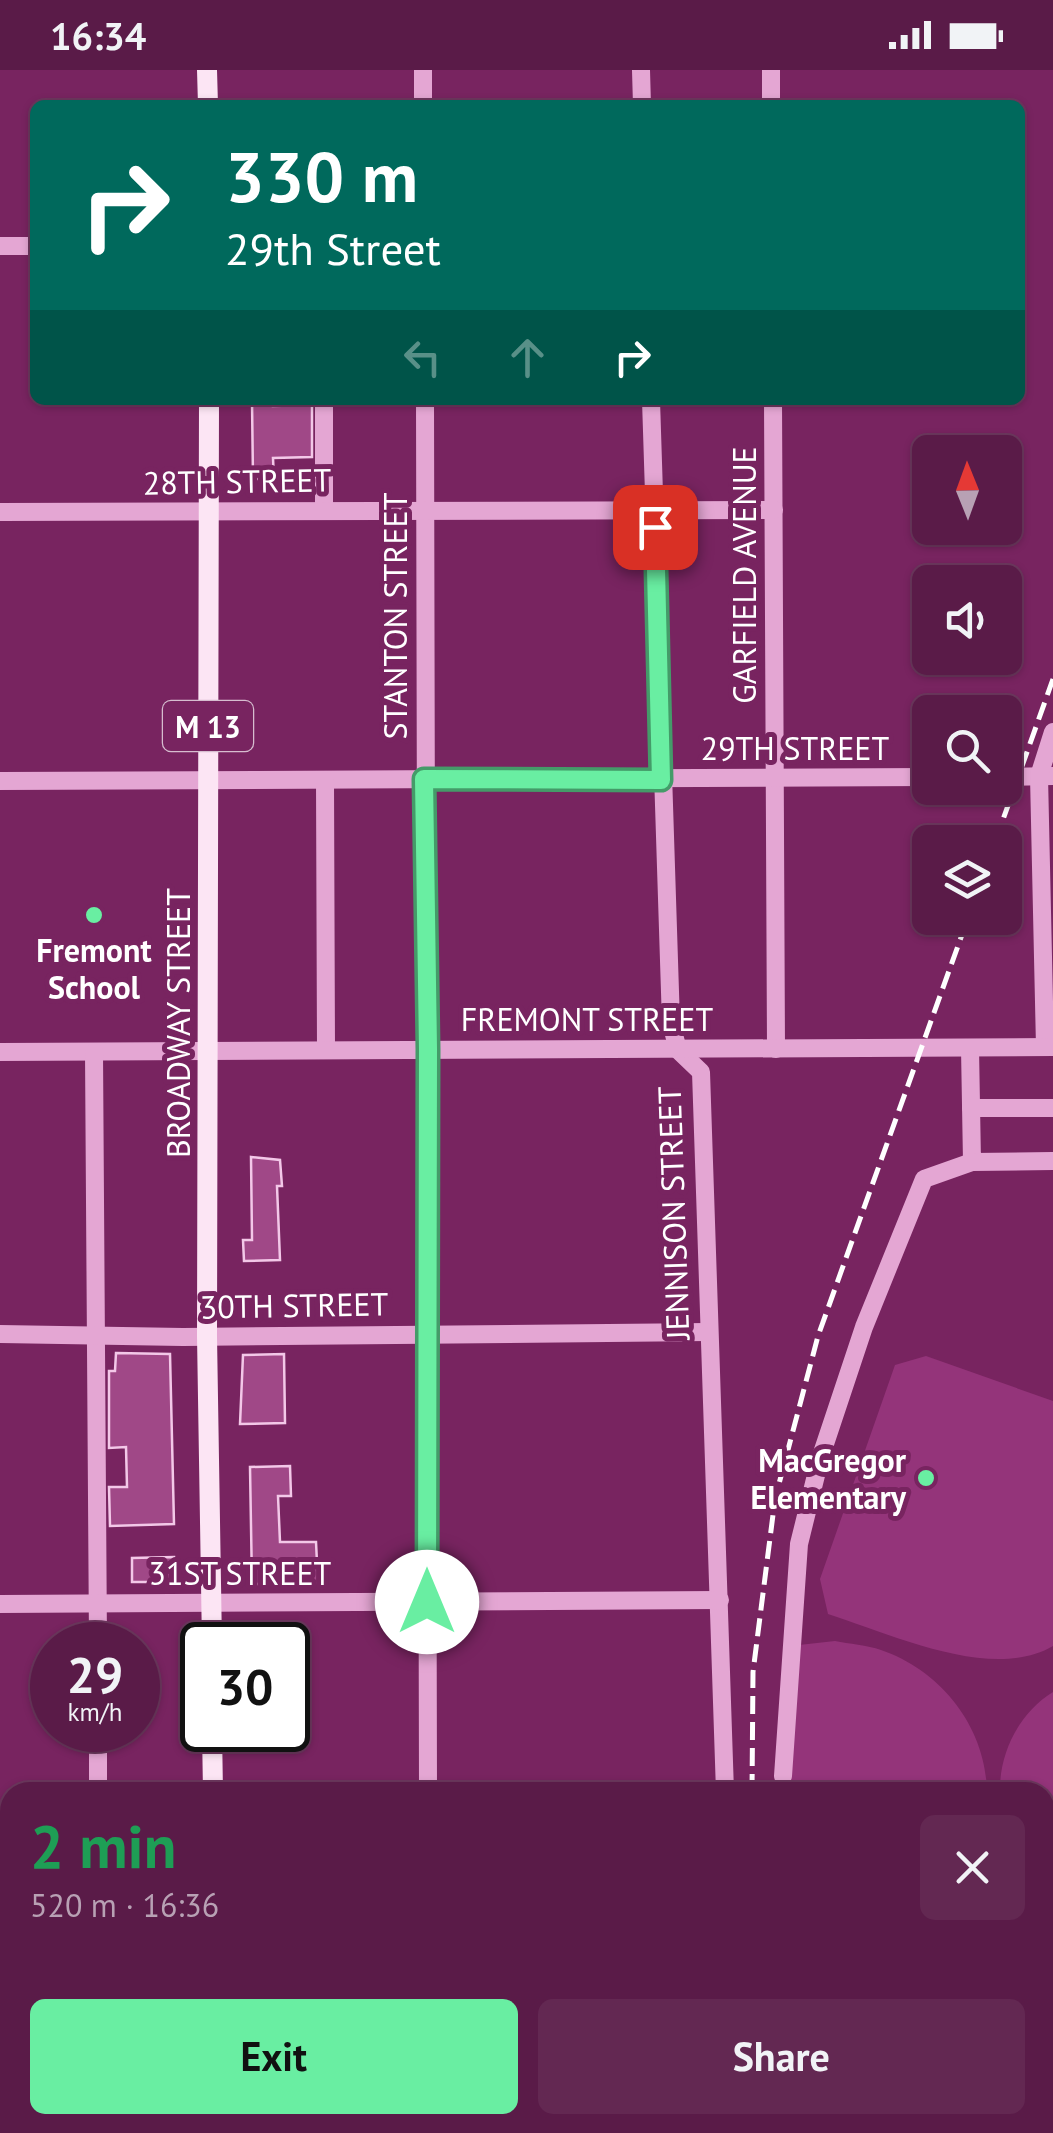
<!DOCTYPE html>
<meta charset="utf-8">
<style>
:root{--surface:#5a1b48;--page:#632852;--text:#f1f3f6;--muted:#b8a1b4;--line:#6f3960;--accent:#69eea2}
body{margin:0;font-family:"PT Sans",sans-serif;background:var(--page);color:var(--text);height:100vh;display:flex;flex-direction:column;font-size:38px;white-space:nowrap}
*{box-sizing:border-box;margin:0}
p{font-size:32px;color:var(--muted)}
.icon{flex:none;width:55px;height:55px;fill:none;stroke:currentColor;stroke-width:2;stroke-linecap:round;stroke-linejoin:round}
.map{position:relative;flex:1;overflow:hidden}
.sheet{position:absolute;left:0px;top:1712px;width:1055px;height:352px;display:flex;flex-direction:column;background:var(--surface);border-radius:30px 30px 0 0;box-shadow:0 2px 8px #0004,0 0 0 2px var(--line)}
.sheet>*{flex:none}
.guide{position:absolute;left:30px;top:30px;width:995px;height:305px;border-radius:15px;box-shadow:0 2px 8px #0004,0 0 0 2px var(--line);background:#00695c;color:#fff;overflow:hidden}
.needle{width:65px;rotate:359deg}
.controls{position:absolute;left:912px;top:365px;display:grid;gap:20px}
.controls a{display:grid;place-items:center;width:110px;height:110px;border-radius:15px;background:var(--surface);box-shadow:0 2px 8px #0004,0 0 0 2px var(--line);font-size:50px}
.speed{position:absolute;left:30px;top:1552px;display:flex;gap:20px;font-size:50px;font-weight:700;text-align:center}
.speed>*{display:grid;place-content:center;width:130px;height:130px;border-radius:50%;background:var(--surface);box-shadow:0 2px 8px #0004,0 0 0 2px var(--line);line-height:1}
.speed small{font-size:25px;font-weight:400}
.speed .limit{border:5px solid #111;border-radius:15px;background:#fff;color:#111}
.pin{position:absolute;display:grid;place-items:center;width:85px;height:85px;color:#fff;margin:-42px;border-radius:20px;box-shadow:0 5px 15px #0006}
.me{position:absolute;width:110px;margin:-55px;rotate:0deg;stroke-linejoin:round;filter:drop-shadow(0 0 8px #0008)}
.turn{display:flex;align-items:center;gap:35px;height:210px;padding:0 30px;font-size:45px}
.turn .icon{width:130px;height:130px;stroke-width:2.5}
.turn b{display:block;font-size:70px;line-height:85px}
.lanes{display:flex;align-items:center;height:95px;padding:0 30px;background:#0003;justify-content:center;gap:50px;direction:ltr}
.lanes .off{opacity:.35}
.round{display:grid;place-items:center;flex:none;width:105px;height:105px;border-radius:15px;background:var(--page)}
.headline{display:flex;align-items:center;justify-content:space-between;height:170px;padding:0 30px}
h1{font-size:60px;font-weight:700;line-height:75px;color:#1e9e55}
.primary-button{display:flex;gap:20px;margin-top:auto;padding:20px 30px}
.primary-button a{flex:1;height:115px;border-radius:15px;background:var(--accent);color:#111;font-size:40px;font-weight:700;line-height:115px;text-align:center}
.primary-button a+a{background:var(--page);color:var(--text)}
.status{display:flex;justify-content:space-between;align-items:center;height:70px;padding:0 50px;background:var(--surface);direction:ltr}
.status svg{height:28px;fill:currentColor}
.map>svg:first-child{display:block}
</style>
<div class="status"><b>16:34</b><svg viewBox="0 0 49 12"><path d="M0 12V9h3v3zM5 12V6h3v6zM10 12V3h3v9zM15 12V0h3v12zM26 1h20v11H26zM47 4h2v5h-2z"/></svg></div>
<div class="map">
<svg width="1053" height="2063" viewBox="0 0 1053 2063">
<rect width="100%" height="100%" fill="#782460"/>
<g fill="#94347a">
<path d="M926,1286L1053,1331V1576C992,1612 891,1564 828,1544L820,1509L895,1295Z"/>
<path d="M835,1571C849,1574 867,1575 881,1580C942,1601 986,1658 987,1722H793L789,1706L799,1575Z"/>
<path d="M1053,1622V1753H1045V1722H1000C999,1683 1019,1643 1053,1622Z"/>
</g>
<g fill="#a04887" stroke="#f3c8e8" stroke-width="2.5">
<path d="M252,331H273V336L312,335V387L273,388L274,409H253Z"/>
<path d="M251,1087L280,1090L282,1116H277L280,1190L244,1191L243,1170H252Z"/>
<path d="M116,1283L170,1284L174,1454L110,1456L109,1417H127L126,1377L109,1378V1301H115Z"/>
<path d="M284,1284L285,1353L240,1354L243,1285Z"/>
<path d="M290,1396L291,1426H278L280,1472H316L318,1513L252,1514L250,1397Z"/>
<path d="M174,1487V1512H132V1488Z"/>
</g>
<g fill="none" stroke-linecap="round" stroke-linejoin="round">
<g stroke="#e4a6d3" stroke-width="18">
<path d="M423,0V35"/>
<path d="M641,0L642,35"/>
<path d="M771,0V35"/>
<path d="M0,176H35"/>
<path d="M324,330V440"/>
<path d="M425,330L428,1722"/>
<path d="M651,330L671,953L678,980L701,1002L725,1722"/>
<path d="M773,330L776,979"/>
<path d="M0,442L774,440"/>
<path d="M1005,707L1053,706"/>
<path d="M0,711L930,707"/>
<path d="M325,711L326,980"/>
<path d="M1045,977L1039,706L1053,662"/>
<path d="M970,978L972,1092L1053,1091"/>
<path d="M0,982L1053,977"/>
<path d="M94,982L98,1575"/>
<path d="M971,1038H1053"/>
<path d="M0,1264L183,1267L708,1262"/>
<path d="M0,1534L720,1530"/>
<path d="M98,1660V1722"/>
<path d="M783,1706L799,1474L820,1389L864,1257L924,1109L972,1092"/>
<path d="M1045,1797H1053"/>
<path d="M0,1801H10"/>
<path d="M430,2055V2063"/>
<path d="M735,2055L736,2063"/>
<path d="M97,2063V2055"/>
</g>
<g stroke="#fce5f4" stroke-width="20">
<path d="M207,0L208,35"/>
<path d="M209,330L207,1266L212,1575"/>
<path d="M212,1660L213,1722"/>
<path d="M210,2063V2055"/>
</g>
<g stroke="#fff" stroke-width="5" stroke-dasharray="18 8" stroke-linecap="butt">
<path d="M995,772L1053,609"/>
<path d="M752,1722L753,1602L775,1429L818,1266L968,848"/>
<path d="M764,2055L765,2063"/>
</g>
</g>
<g fill="none" stroke-linecap="round" stroke-linejoin="round">
<defs>
<path id="route" d="M427,1532L428,979L424,709L661,710L655,457"/>
</defs>
<use href="#route" stroke="#449b69" stroke-width="25"/>
<use href="#route" stroke="#69eea2" stroke-width="18"/>
</g>
<g fill="#69eea2" stroke="#782460" stroke-width="4">
<circle cx="94" cy="845" r="10"/>
<circle cx="926" cy="1408" r="10"/>
</g>
<g text-anchor="middle" dominant-baseline="central" stroke-width="10" stroke-linejoin="round" paint-order="stroke">
<rect fill="#782460" stroke="#d6bdcf" stroke-width="2.5" x="163" y="631" width="90" height="50" rx="8"/>
<g font-size="30" font-weight="bold" fill="#fff">
<text x="208" y="656">M 13</text>
</g>
<g font-size="32" fill="#fff" stroke="#782460">
<text transform="translate(237 411) rotate(-1)">28TH STREET</text>
<text transform="translate(744 505) rotate(-90)">GARFIELD AVENUE</text>
<text transform="translate(395 546) rotate(-90)">STANTON STREET</text>
<text x="795" y="678">29TH STREET</text>
<text x="587" y="949">FREMONT STREET</text>
<text transform="translate(178 953) rotate(-90)">BROADWAY STREET</text>
<text transform="translate(673 1143) rotate(-92)">JENNISON STREET</text>
<text transform="translate(294 1235) rotate(-1)">30TH STREET</text>
<text x="240" y="1503">31ST STREET</text>
</g>
<g font-size="32" font-weight="bold" fill="#fff" stroke="#782460">
<text x="94" y="880">Fremont<tspan x="94" dy="37">School</tspan></text>
<text x="906" y="1390" text-anchor="end">MacGregor<tspan x="906" dy="37">Elementary</tspan></text>
</g>
</g>
</svg>
<div class="controls">
<a><svg class="needle" viewBox="-14 -14 28 28"><path d="M0-13l5 13h-10z" fill="#e53935"/><path d="M0 13l5-13h-10z" fill="#b8a1b4"/></svg></a>
<a><svg class="icon" aria-label="sound" viewBox="0 0 24 24"><path d="M4 9h4l5-4v14l-5-4H4zM17 9q2 3 0 6"/></svg></a>
<a><svg class="icon" aria-label="search" viewBox="0 0 24 24"><circle cx="10" cy="10" r="6"/><path d="M15 15l6 6"/></svg></a>
<a><svg class="icon" aria-label="layers" viewBox="0 0 24 24"><path d="M12 4l9 5-9 5-9-5zM3 14l9 5 9-5"/></svg></a>
</div>
<div class="speed"><div>29<small>km/h</small></div><div class="limit">30</div></div>
<div class="pin" style="left:655px;top:457px;background:#d93025"><svg class="icon" aria-label="arrive" viewBox="0 0 24 24"><path d="M6 21V4h12l-3 4 3 4H6"/></svg></div>
<svg class="me" style="left:427px;top:1532px" viewBox="-20 -20 40 40"><circle r="19" fill="#fff"/><path d="M0-13L10 11 0 6-10 11z" fill="#69eea2"/></svg>
<div class="guide">
<div class="turn"><svg class="icon" aria-label="right" viewBox="0 0 24 24"><path d="M7 20v-9h11M14 6l5 5-5 5"/></svg><div><b>330 m</b>29th Street</div></div>
<div class="lanes"><svg class="icon off" aria-label="left" viewBox="0 0 24 24"><path d="M17 20v-9H6M10 6l-5 5 5 5"/></svg><svg class="icon off" aria-label="ahead" viewBox="0 0 24 24"><path d="M12 20V5M6 11l6-6 6 6"/></svg><svg class="icon" aria-label="right" viewBox="0 0 24 24"><path d="M7 20v-9h11M14 6l5 5-5 5"/></svg></div>
</div>
<section class="sheet">
<div class="headline"><div><h1>2 min</h1><p>520 m · 16:36</p></div><a class="round"><svg class="icon" aria-label="close" viewBox="0 0 24 24"><path d="M6 6l12 12M18 6L6 18"/></svg></a></div>
<div class="primary-button"><a>Exit</a><a>Share</a></div>
</section>
</div>
